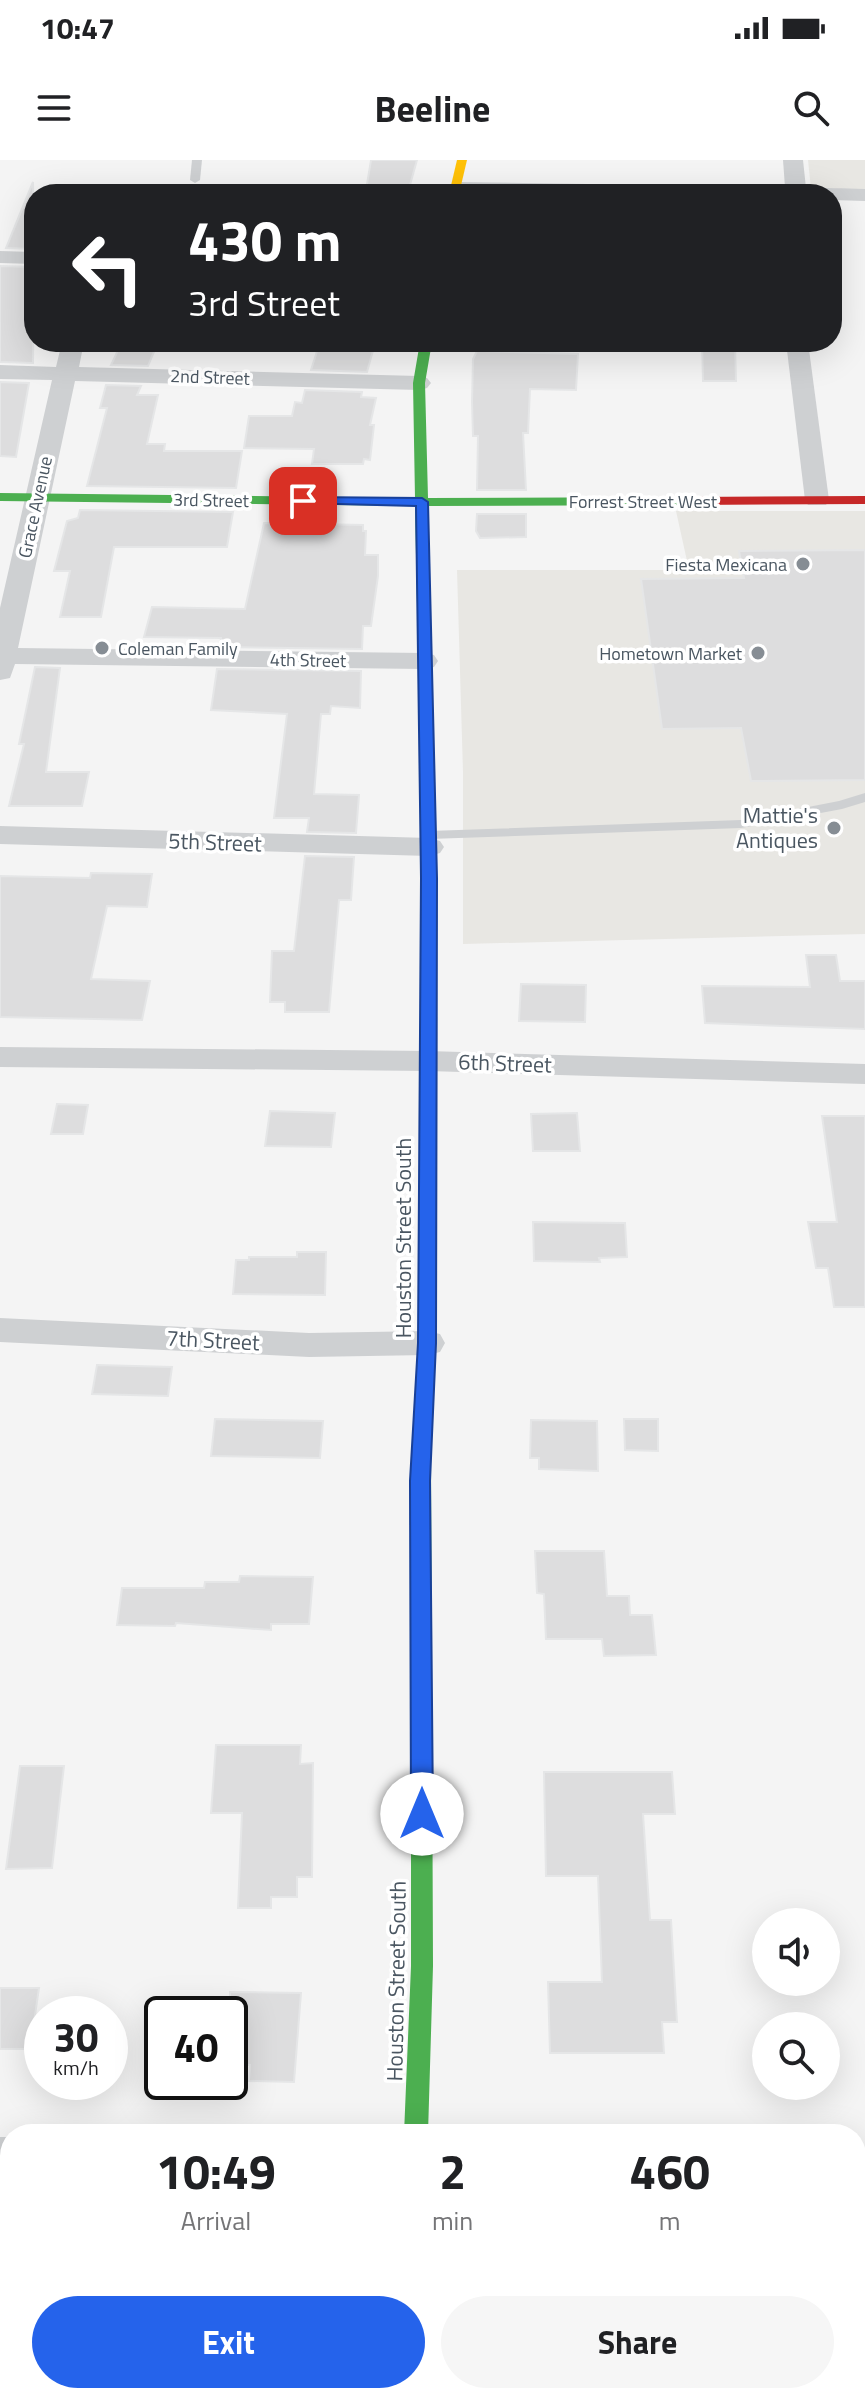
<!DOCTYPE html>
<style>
:root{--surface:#fff;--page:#f6f6f6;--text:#202124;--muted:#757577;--accent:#2563eb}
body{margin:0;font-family:"Titillium Web",sans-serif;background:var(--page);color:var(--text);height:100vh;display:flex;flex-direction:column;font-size:30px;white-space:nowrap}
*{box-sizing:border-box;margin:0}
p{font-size:26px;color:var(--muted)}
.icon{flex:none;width:44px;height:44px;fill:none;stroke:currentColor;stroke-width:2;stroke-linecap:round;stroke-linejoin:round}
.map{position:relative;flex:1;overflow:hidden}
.sheet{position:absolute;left:0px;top:1964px;width:866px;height:280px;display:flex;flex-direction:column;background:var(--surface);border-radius:32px 32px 0 0;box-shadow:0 8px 32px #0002}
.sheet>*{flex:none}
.guide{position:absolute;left:24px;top:24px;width:818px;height:168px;border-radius:32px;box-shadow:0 8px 32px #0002;background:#202124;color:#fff;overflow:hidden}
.tools{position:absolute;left:752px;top:1748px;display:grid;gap:16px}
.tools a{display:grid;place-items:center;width:88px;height:88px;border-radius:50%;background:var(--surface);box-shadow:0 8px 32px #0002;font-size:40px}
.speed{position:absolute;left:24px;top:1836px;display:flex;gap:16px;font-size:40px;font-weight:700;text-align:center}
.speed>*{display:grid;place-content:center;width:104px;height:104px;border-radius:50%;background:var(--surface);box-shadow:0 8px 32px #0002;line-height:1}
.speed small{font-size:20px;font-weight:400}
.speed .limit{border:4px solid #111;border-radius:12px;background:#fff;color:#111}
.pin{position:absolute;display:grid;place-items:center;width:68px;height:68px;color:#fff;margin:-34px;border-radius:16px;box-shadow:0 4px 12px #0006}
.me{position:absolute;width:88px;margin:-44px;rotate:0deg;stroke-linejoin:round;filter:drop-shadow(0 0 6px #0008)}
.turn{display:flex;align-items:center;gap:28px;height:168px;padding:0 32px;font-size:36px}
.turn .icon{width:104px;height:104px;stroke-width:2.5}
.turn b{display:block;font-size:56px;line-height:68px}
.eta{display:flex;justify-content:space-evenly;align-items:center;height:136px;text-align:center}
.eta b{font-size:48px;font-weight:700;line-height:56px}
.cta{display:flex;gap:16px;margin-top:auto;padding:16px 32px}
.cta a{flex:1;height:92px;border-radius:48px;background:var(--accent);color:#fff;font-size:32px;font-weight:700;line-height:92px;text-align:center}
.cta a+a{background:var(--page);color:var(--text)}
.status{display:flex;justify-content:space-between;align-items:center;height:56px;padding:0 40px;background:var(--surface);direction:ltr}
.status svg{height:22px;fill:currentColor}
header{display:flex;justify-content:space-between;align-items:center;height:104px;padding:0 32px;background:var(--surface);font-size:36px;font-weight:700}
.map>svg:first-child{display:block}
</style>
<div class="status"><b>10:47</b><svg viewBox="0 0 49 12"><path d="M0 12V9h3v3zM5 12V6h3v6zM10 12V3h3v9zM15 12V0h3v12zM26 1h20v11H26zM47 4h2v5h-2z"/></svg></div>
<header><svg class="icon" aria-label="menu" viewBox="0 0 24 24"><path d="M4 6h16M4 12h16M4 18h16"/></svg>Beeline<svg class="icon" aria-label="search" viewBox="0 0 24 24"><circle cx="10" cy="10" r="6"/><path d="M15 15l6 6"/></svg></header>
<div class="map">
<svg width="865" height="2244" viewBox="0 0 865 2244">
<rect width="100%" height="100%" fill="#f4f4f4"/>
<g fill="#e8e7e3">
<path d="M808,0H865V30L811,29Z"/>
<path d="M676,351H865V774L463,784V612L457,410H689Z"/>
</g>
<g fill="#ddddde" stroke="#e5e6e7" stroke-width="2">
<path d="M371,0H417L408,32L366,30Z"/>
<path d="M33,22L34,89L6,88Z"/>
<path d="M0,106L34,107L33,203L0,202Z"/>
<path d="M702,182H735L736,221H703Z"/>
<path d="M319,185L374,187L367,212L311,210Z"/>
<path d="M120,186L156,187L148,206L111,205Z"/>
<path d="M477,191L578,194L576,230L530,229L528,273H523L526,330H477L478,276H473L472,242L473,199Z"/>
<path d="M0,222L29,223L16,297L0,296Z"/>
<path d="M106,225L141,226L137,235H158L147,284H165L164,291H242L236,328L87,326L107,248H100Z"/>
<path d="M305,230L362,232L361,237L376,238L370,265H374L370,300L364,299L363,304H312L314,289L244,288L249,256H292L295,242L302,243Z"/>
<path d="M80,350L233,352L227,387H114L101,457H60L70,411H54L67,361L78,358Z"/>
<path d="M477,354H526V377L480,378L476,371Z"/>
<path d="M264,363L363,365V371H366L365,395H378V416L371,466H363L362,489L220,487L221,478L144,477L152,447L245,449Z"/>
<path d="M865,390V620L751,621L741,568L662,569L641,419L744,418L739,391Z"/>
<path d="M35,507L60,508L46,612H89L82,646H9L24,584H19Z"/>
<path d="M217,509L361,511L360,548L331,546L330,554H321L314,634L359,635L356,673L307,672L309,658H274L287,554L211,550Z"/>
<path d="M305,696L354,697L351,740H339L329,852H285V842H270L272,791H294Z"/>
<path d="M91,713L152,714L147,747L107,746L91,819L150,821L142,860L0,857V716L90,718Z"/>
<path d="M806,795H836L840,821H865V869L705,863L702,826L810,827Z"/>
<path d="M521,824L586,825L585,862L519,861Z"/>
<path d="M57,944L88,945L83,974H51Z"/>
<path d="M270,951L335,953L331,987L265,986Z"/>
<path d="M577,953L580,991H533L531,954Z"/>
<path d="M822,956H865V1147H834L828,1108H816L808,1062H837Z"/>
<path d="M533,1062L625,1063L627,1097L599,1098L600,1102L534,1101Z"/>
<path d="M297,1092H326L325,1135L233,1134L236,1100H249V1097H297Z"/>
<path d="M97,1205L172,1207L168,1236L92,1234Z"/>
<path d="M215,1259L323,1261L320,1298L211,1296Z"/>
<path d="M624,1259H658V1291L625,1290Z"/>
<path d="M531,1260L597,1261L598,1311L539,1309V1298H530Z"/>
<path d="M535,1391H604L607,1436H629L630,1455H652L656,1495L604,1496L602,1479H546L544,1434L537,1433Z"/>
<path d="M240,1416L313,1417L309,1464H271V1470L176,1463L175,1466L117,1465L122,1428H204L205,1422H239Z"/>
<path d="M216,1585H301L300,1604L313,1603L312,1717H297V1737H271V1748H238L242,1653H211Z"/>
<path d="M20,1606H64L52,1708L6,1709Z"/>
<path d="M544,1612H672L675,1654H643L650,1760H671L677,1862H662L664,1893H550L548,1822H602L598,1716H546Z"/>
<path d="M0,1828H39L30,1889H0Z"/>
<path d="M230,1832L301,1833L294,1922L249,1921L250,1905H230Z"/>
</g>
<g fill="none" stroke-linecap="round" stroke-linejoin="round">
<g fill="#ced0d2" fill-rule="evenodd">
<path d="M192,0H202L200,20L195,23L190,20Z"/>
<path d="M865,633V642L842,649L741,668L429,679L422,675L429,671L741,660L839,641Z"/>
</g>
<g fill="#ced0d2" fill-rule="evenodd">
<path d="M783,0H803L806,28C825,28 843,28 865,29V41L832,40V34H455L446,28L456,22L785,27Z"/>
<path d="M0,91L34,92V104L0,103Z"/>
<path d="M62,182H84L79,207L419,216L427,218L431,223L427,228L419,230L75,221L18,488L424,493L434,495L438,501L434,507L424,509L15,504L10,518L0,520V448L52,220L0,219V205L56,207Z"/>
<path d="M786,182H808L829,340L826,345H808L805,340Z"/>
<path d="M0,666L429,678L440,681L444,687L440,693L429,696L0,684Z"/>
<path d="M0,887L428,891L865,904V924L428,911L0,907Z"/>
<path d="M0,1158L309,1173L427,1171L440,1174L445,1183L440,1192L427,1195L309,1197L0,1182Z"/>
<rect x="0" y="1977" width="10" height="42"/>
<rect x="856" y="1999" width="9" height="42"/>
</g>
<g fill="#4caf50" fill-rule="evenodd">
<path d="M420,182H432L425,223L428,338L689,337L695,341L689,345L428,346L436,687V873L428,878L420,873L422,687L415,346L0,341V333L415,338L413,223Z"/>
<path d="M421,1296L428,1298L431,1303L433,1806L428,1974H404L411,1806V1303L414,1298Z"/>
<rect x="400" y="2234" width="26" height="10"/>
</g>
<g fill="#ffc107" fill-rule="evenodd">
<path d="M457,0H467L459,34H449Z"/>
<path d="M428,868L436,873V1183L431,1303L428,1308H414L411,1303L418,1183L420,873Z"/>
</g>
<path fill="#c62828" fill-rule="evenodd" d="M865,336V344L689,345L683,341L689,337Z"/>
</g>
<path fill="#2563eb" stroke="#184099" stroke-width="2" d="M303,337L422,338L428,342L437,718L436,1183L430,1321L433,1654L430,1660L422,1663L414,1660L411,1654L410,1321L418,1183L421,718L416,346L299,343V338Z"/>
<g fill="#868d94" stroke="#fff" stroke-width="3">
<circle cx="803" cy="404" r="8"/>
<circle cx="102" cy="488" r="8"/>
<circle cx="758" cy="493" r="8"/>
<circle cx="834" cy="668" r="8"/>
</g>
<g text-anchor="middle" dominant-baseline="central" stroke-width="7" stroke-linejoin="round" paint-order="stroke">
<g font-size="18" fill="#4a5661" stroke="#fff">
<text transform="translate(210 217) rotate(2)">2nd Street</text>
<text transform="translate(211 340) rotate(1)">3rd Street</text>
<text x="643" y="341">Forrest Street West</text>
<text transform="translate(35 347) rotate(-78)">Grace Avenue</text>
<text transform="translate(308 500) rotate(1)">4th Street</text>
</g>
<g font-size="18" fill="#4a5661" stroke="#fff" text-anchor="end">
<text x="787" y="404">Fiesta Mexicana</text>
<text x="118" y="488" text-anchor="start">Coleman Family</text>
<text x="742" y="493">Hometown Market</text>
</g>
<g font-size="22" fill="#4a5661" stroke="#fff" text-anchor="end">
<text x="818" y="655">Mattie's<tspan x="818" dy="25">Antiques</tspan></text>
</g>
<g font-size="22" fill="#4a5661" stroke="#fff">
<text transform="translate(215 682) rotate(2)">5th Street</text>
<text transform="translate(505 903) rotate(2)">6th Street</text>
<text transform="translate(403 1078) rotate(-90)">Houston Street South</text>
<text transform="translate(213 1180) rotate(3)">7th Street</text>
<text transform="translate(396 1821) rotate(-89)">Houston Street South</text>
</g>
</g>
</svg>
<div class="tools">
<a><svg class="icon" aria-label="sound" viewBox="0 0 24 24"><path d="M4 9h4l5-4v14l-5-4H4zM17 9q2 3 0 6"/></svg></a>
<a><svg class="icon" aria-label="search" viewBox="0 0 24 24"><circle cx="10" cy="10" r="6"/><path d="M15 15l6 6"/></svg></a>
</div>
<div class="speed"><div>30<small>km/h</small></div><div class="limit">40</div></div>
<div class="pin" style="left:303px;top:341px;background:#d93025"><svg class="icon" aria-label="arrive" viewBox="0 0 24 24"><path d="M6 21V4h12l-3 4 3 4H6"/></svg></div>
<svg class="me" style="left:422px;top:1654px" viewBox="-20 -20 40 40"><circle r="19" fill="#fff"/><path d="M0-13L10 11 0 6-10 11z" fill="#2563eb"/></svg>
<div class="guide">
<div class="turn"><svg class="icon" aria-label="left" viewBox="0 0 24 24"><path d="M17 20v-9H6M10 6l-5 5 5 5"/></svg><div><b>430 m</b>3rd Street</div></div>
</div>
<section class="sheet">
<div class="eta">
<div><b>10:49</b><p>Arrival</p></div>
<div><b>2</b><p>min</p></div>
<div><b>460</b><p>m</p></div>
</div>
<div class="cta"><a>Exit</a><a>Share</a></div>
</section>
</div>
